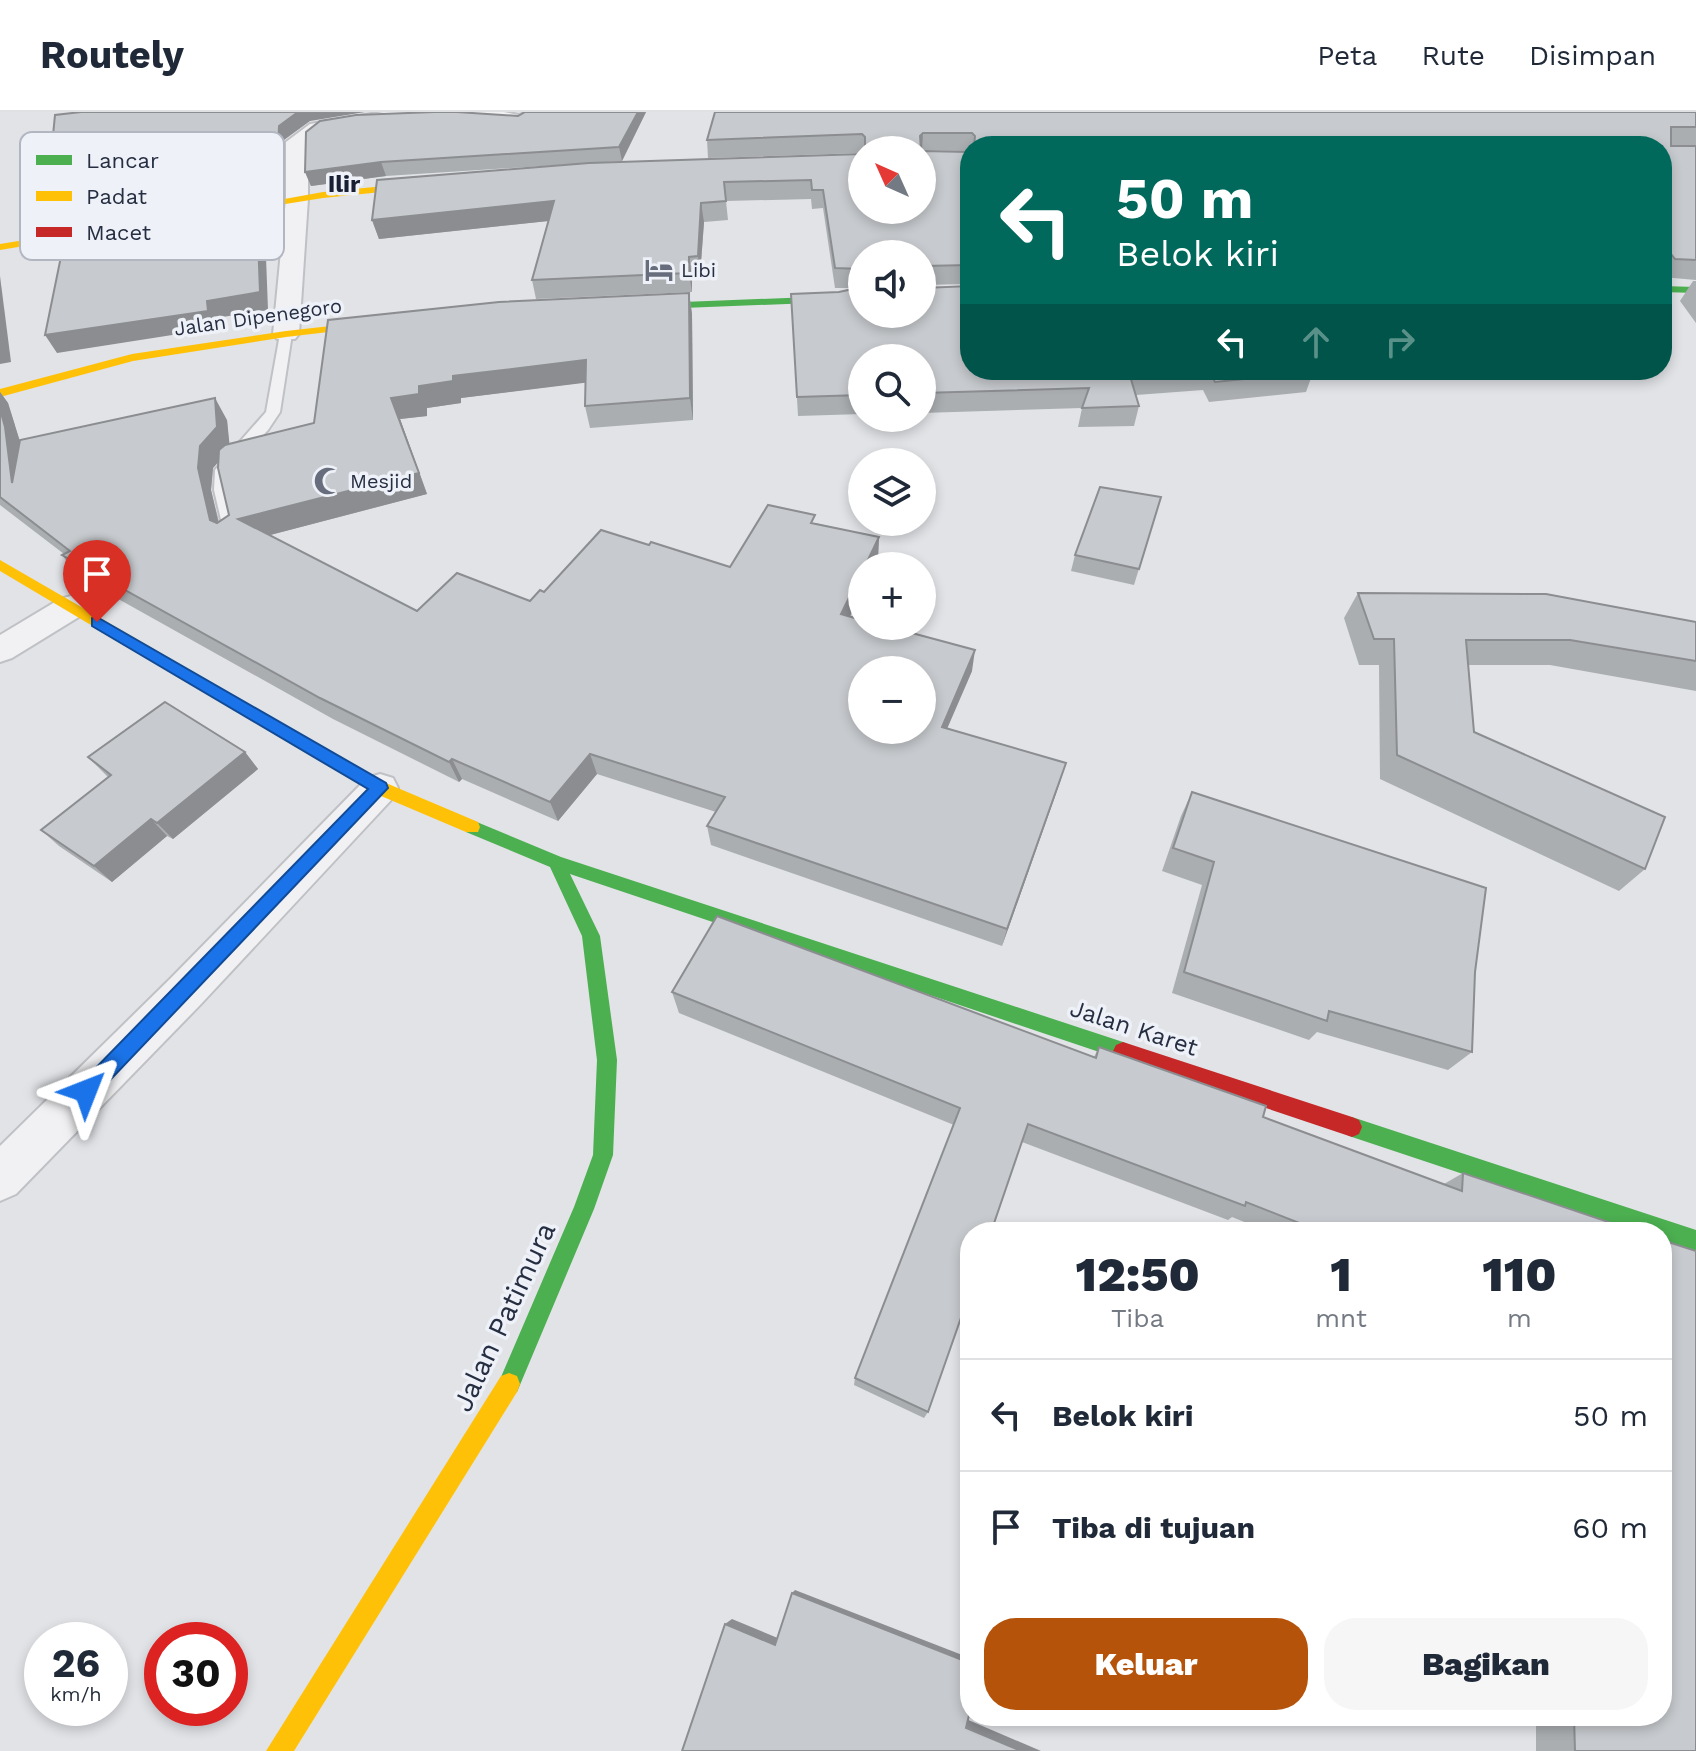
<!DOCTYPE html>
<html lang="id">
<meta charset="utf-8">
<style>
:root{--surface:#fff;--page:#f6f6f7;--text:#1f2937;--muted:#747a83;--line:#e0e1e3;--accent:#b45309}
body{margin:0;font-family:"Work Sans",sans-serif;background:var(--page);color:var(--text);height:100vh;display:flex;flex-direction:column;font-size:30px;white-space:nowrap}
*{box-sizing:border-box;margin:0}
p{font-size:26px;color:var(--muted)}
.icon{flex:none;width:44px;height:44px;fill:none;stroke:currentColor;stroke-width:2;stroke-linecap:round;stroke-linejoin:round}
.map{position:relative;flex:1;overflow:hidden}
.panel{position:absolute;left:960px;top:1110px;width:712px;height:504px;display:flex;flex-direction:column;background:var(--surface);border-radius:32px;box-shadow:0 4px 12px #0003}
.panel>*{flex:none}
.hud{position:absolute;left:960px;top:24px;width:712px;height:244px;border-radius:32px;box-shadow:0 4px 12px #0003;background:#00695c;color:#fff;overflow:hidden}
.needle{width:52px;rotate:315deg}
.fabs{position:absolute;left:848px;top:24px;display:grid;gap:16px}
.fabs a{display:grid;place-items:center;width:88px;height:88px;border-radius:50%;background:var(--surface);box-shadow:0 4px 12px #0003;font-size:40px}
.speed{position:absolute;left:24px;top:1510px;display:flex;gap:16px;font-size:40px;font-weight:700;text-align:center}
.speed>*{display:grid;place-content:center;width:104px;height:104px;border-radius:50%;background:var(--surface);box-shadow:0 4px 12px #0003;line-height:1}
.speed small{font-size:20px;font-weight:400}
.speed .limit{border:12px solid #d22;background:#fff;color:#111}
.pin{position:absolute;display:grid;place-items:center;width:68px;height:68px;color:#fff;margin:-82px -34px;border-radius:50% 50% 50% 0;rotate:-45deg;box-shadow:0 0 8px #0007}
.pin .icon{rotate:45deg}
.me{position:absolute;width:88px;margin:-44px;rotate:45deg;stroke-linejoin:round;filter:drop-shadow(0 0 6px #0008)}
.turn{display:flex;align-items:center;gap:28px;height:168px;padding:0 24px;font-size:36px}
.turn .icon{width:104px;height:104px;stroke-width:2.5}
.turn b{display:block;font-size:56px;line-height:68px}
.lanes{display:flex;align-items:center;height:76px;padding:0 24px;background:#0003;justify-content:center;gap:40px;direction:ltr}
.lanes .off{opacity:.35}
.eta{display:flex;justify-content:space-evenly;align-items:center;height:136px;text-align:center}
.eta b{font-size:48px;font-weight:800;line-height:56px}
.button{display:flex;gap:16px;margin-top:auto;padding:16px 24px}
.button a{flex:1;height:92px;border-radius:32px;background:var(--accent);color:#fff;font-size:32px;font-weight:800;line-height:92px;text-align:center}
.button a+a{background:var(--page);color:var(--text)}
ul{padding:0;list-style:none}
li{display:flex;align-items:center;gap:24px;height:112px;padding:0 24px;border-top:2px solid var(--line)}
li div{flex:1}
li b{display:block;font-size:30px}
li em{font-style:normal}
header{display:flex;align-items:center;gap:48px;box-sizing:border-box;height:112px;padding:0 40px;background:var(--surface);border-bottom:2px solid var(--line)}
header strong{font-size:38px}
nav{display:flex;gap:44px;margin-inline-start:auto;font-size:28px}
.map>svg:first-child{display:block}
</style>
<header>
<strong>Routely</strong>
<nav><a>Peta</a><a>Rute</a><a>Disimpan</a></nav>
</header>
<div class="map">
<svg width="1696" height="1639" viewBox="0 0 1696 1639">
<rect width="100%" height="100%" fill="#e1e3e7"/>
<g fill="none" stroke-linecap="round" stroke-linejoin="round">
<defs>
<path id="lane" d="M286,218L292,222L280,300L268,318L229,359L228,378L239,425L231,430L226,429L214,378L215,358L266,300L280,222Z"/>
<g id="street">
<path d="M384,0H504L528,5L531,9L521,15L452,10L360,14L324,20L308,32V87L299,222L295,227H277L273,222L286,87V30L310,12Z"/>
<path d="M71,484L82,487L87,495L82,503L12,546L0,550V523L60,487Z"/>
<path d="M380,662L393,666L398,676L393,686L201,892L16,1082L0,1089V1034L171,866L367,666Z"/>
</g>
</defs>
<use href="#lane" stroke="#bfc1c5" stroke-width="4"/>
<use href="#street" stroke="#bfc1c5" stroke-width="4"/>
<use href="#lane" fill="#f1f1f3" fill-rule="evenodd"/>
<use href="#street" fill="#f1f1f3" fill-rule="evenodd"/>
<g fill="#4caf50" fill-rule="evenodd">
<path d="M1662,174L1696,175V181L1662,180Z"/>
<path d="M862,183V189L633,198L627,195L633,192Z"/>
<path d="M472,708L561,745L1123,930L1130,933L1133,939L1130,945L1123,948L570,762L600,824L617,948L613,1043L594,1097L517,1280L509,1283L501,1280L498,1272L574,1095L593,1043L597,948L582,824L550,755L466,720L464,715L466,710Z"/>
<path d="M1352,1005L1696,1118V1140L1662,1128V1120H1637L1352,1025L1345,1022L1342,1015L1345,1008Z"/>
</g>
<g fill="#ffc107" fill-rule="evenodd">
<path d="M436,69L441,72L440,74L323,86L211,104L206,101L323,80Z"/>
<path d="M123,112L128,115L127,117L0,138V132Z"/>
<path d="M384,208L388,209V213L286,225L133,249L0,285V277L132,242L286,219Z"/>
<path d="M0,448L386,671L478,710L480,715L478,720H466L374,681L0,459Z"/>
<path d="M509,1261L517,1264L520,1272L517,1280L294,1639H266L501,1264Z"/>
</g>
<path fill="#c62828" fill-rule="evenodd" d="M1123,930L1352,1005L1359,1008L1362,1015L1359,1022L1352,1025L1123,948L1116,945L1113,939L1116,933Z"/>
</g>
<g fill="#abaeb1" fill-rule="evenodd">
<path d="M519,0H646L622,49L386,64L311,74L305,60L518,4L523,1Z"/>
<path d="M715,0H1696V168L1662,165V34H970V39L862,38V41L708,46L707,28Z"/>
<path d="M923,40H970V172L922,173V142H862V202L970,258H1630L1629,260L1604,259L1601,263L1405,265L1404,261L1311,266L1306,280L1209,290L1203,278L1136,283L1139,294L1134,314L1078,315L1082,296L922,301V246H862V302L798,304L791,182L839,180L860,176H835L823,96L812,97L811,87L726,89L728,108L704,110L700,164H692V180L536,187L532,168L548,109L379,127L372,108Z"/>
<path d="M1693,169H1696V211L1680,189Z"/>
<path d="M689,181L692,202L693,308L590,316L585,294L586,270L461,286V291L427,296V304L400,307L427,382L270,423L417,499L530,489L544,480L649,433L730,455L815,411L879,425L878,446L874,454H862L850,504L972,559L947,617L1066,651L1060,670L1002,834L711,733L707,714L716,700L597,662L558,709L462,667L459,670L333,607L79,465L62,443L64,442L0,393V280L8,291L20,330L227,308L229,332L314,311ZM219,349L229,403L219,410L211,378L213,356Z"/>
<path d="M1161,385L1134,473L1071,459L1075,443Z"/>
<path d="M1358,481L1696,510V579L1550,553H1468L1474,620L1645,757L1619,779L1380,667L1379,553H1359L1344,506Z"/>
<path d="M245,640L258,657L173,727L167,724L112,770L59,734L41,718L108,665L88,645Z"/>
<path d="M1192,680L1475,860L1472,940L1448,958L1317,920L1309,928L1172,881L1202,773L1162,759L1181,704Z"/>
<path d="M672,880L1094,945L1099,935L1263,1005L1444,1072L1463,1061L1638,1120H1269L1232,1105L1228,1108L1022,1030L928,1300L924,1306L854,1273L855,1266L954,1013L679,901Z"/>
<path d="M1536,1604H1662L1696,1639H1536Z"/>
</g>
<g fill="#8b8d90">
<path d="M298,0H365L310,9L284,28L283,78L82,110L79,105L55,109L46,95L279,14Z"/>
<path d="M638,0H646L622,49L619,35Z"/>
<path d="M923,21L922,39L919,38L920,24Z"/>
<path d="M381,50L386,64L311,74L305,60Z"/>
<path d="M265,84L273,101L266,145L268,198L216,206L217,216L57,241L45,223L207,189L258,127Z"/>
<path d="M554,89L558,108L379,127L372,108Z"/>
<path d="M701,91L704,110L700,164L698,144Z"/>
<path d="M689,145L692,164V180L689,161Z"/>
<path d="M0,164L11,250L0,252Z"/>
<path d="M689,181L692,202L693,308L690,286Z"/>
<path d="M586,248L591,270L461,286V291L427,296V304L400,307L427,382L251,428L238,407L391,286L419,274L453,264Z"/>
<path d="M0,280L8,291L22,336L12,371L0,297Z"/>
<path d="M215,286L227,308L230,337L213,356L211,378L223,430L210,408L198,356L200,334Z"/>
<path d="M879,425L878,446L874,454H865Z"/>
<path d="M862,459V480L841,523V502Z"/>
<path d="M975,538L972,559L939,635L942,615Z"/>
<path d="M245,640L258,657L173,727L157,711Z"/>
<path d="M590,642L597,662L558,709L550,690Z"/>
<path d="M452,647L462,667L459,670L449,650Z"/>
<path d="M1066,651L1060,670L1002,834L1007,817Z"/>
<path d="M151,707L167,724L112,770L94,754Z"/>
<path d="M795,1478L970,1546V1551L792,1481Z"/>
<path d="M732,1507L780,1527L775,1533L725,1512Z"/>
<path d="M959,1604L1041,1639H1021L966,1616Z"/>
</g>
<g fill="#c7cace" stroke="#8b8d90" stroke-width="2" fill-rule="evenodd">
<path d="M81,0H298L279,14L277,64L74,96L75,90L46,95L55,3Z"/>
<path d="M434,0H457L518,4L525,0H638L619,35L381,50L305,60L306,20L320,9L356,3Z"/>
<path d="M715,0H1696V15H1671V34H1696V148L1675,147L1663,132H1662V34H974L975,24L972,21H923L920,24L921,38H865V25L862,22L707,28Z"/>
<path d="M922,39L970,40V153L923,154L922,155V142H862V157L835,156L823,78H812L811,68L724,70L726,89L701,91L698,144L689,145V161L532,168L554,89L372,108L377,68L589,51L862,42V98H922Z"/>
<path d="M265,84L258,127L260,180L207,189L208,199L45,223L67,115Z"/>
<path d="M922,174L923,176L970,174V258H1313L1314,260L1215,270L1209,259L1130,264L1139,294L1082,296L1089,276L922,281V246H862V283L797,285L791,182L839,180L862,175V202H922Z"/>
<path d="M689,181L690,286L585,294L586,248L453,264V269L419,274V282L391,286L419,361L238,407L417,499L457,461L530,489L540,478L544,480L601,418L649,433L651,430L730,455L768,393L815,403L811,411L879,425L865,454H862V459L841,502L862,508V514H886L975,538L942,615L1066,651L1007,817L707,714L725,685L590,642L550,690L452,647L449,650L320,586L62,443L70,439L0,385V297L5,315L12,371L20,328L215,286L217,315L200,334L198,356L210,408L217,411L229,403L218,356L219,338L225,333L314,311L328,208L499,190ZM862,558H922V618H862Z"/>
<path d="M1100,375L1161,385L1139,457L1075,443Z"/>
<path d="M1358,481L1546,482L1696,510V549L1570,528H1466L1474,620L1665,705L1645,757L1397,643L1394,527H1374Z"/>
<path d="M165,590L245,640L157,711L151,707L94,754L41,718L111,663L88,645Z"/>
<path d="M1192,680L1486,776L1475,860L1472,940L1329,899L1327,909L1184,860L1214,750L1173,736Z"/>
<path d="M717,804L1096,946L1099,935L1266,994L1263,1005L1462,1079L1463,1061L1638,1120H1322L1246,1090L1245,1094L1028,1012L991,1120H970V1180L928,1300L855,1266L960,996L672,880Z"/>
<path d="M1662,1128L1696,1139V1639H1575L1574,1604H1662Z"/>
<path d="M792,1481L970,1551V1599L966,1616L1021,1639H682L725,1512L775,1533Z"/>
</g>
<path fill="#1a73e8" stroke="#114b97" stroke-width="2" d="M97,505L386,671L388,676L93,986L86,989L79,986L76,979L79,973L368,677L92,514V506Z"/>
<defs>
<symbol id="hotel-bare" viewBox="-9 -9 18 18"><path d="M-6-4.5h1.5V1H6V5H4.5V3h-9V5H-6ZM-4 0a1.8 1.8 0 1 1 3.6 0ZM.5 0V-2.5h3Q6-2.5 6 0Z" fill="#676d7c" stroke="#eef1f7" stroke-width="2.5" paint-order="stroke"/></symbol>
<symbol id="mosque-bare" viewBox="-9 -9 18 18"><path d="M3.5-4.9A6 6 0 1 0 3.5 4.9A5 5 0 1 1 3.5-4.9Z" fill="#676d7c" stroke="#eef1f7" stroke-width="2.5" paint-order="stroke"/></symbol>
</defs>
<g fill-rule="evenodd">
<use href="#hotel-bare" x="639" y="138" width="40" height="40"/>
<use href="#mosque-bare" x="308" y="349" width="40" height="40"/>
</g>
<g text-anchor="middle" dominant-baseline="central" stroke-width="7" stroke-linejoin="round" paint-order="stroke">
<g font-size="20" fill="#262e42" stroke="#eef1f7" text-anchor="start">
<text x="681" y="158">Libi</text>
<text x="350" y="369">Mesjid</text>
</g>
<g font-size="20" fill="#262e42" stroke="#eef1f7">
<text transform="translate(258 205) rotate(-8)">Jalan Dipenegoro</text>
</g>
<g font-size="24" font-weight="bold" fill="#181f33" stroke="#eef1f7">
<text x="344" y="72">Ilir</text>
</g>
<g font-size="24" fill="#262e42" stroke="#eef1f7">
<text transform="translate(1134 916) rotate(18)">Jalan Karet</text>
</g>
<g font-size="28" fill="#262e42" stroke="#eef1f7">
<text transform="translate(504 1205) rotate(-65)">Jalan Patimura</text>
</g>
</g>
<rect x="20" y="20" width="264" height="128" rx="12" fill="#eef1f7" stroke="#b2b6c1" stroke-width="2"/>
<rect x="36" y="43" width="36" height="10" fill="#4caf50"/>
<rect x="36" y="79" width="36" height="10" fill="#ffc107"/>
<rect x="36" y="115" width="36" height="10" fill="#c62828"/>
<g font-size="22" fill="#262e42">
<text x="86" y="56">Lancar</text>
<text x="86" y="92">Padat</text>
<text x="86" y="128">Macet</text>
</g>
</svg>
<div class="fabs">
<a><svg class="needle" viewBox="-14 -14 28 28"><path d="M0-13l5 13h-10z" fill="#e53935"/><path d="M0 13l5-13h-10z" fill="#747a83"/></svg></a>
<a><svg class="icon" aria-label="sound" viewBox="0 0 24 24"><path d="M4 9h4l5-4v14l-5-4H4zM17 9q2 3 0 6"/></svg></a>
<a><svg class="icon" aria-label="search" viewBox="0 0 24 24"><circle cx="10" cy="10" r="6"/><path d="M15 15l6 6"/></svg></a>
<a><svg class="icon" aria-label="layers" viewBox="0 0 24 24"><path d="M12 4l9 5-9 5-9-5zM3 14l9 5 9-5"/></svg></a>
<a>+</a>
<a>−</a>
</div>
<div class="speed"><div>26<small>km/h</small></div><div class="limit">30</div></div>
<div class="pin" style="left:97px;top:510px;background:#d93025"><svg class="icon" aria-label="arrive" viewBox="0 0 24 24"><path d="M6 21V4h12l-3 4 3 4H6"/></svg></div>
<svg class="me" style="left:86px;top:979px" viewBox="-20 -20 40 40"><path d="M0-17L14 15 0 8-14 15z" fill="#1a73e8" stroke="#fff" stroke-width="4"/></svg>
<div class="hud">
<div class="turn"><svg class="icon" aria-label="left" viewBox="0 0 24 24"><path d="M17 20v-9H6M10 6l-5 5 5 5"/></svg><div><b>50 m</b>Belok kiri</div></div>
<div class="lanes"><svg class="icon" aria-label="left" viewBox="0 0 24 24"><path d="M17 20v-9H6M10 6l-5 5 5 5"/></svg><svg class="icon off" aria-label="ahead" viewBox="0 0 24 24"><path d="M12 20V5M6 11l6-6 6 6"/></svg><svg class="icon off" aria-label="right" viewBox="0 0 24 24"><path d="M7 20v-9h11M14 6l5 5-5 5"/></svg></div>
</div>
<section class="panel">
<div class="eta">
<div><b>12:50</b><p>Tiba</p></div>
<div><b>1</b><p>mnt</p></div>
<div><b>110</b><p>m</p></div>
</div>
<ul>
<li><svg class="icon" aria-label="left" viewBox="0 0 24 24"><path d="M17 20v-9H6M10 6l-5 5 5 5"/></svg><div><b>Belok kiri</b></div><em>50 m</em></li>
<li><svg class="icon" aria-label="arrive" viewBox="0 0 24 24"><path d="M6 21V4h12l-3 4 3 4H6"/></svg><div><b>Tiba di tujuan</b></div><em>60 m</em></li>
</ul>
<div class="button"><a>Keluar</a><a>Bagikan</a></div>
</section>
</div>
